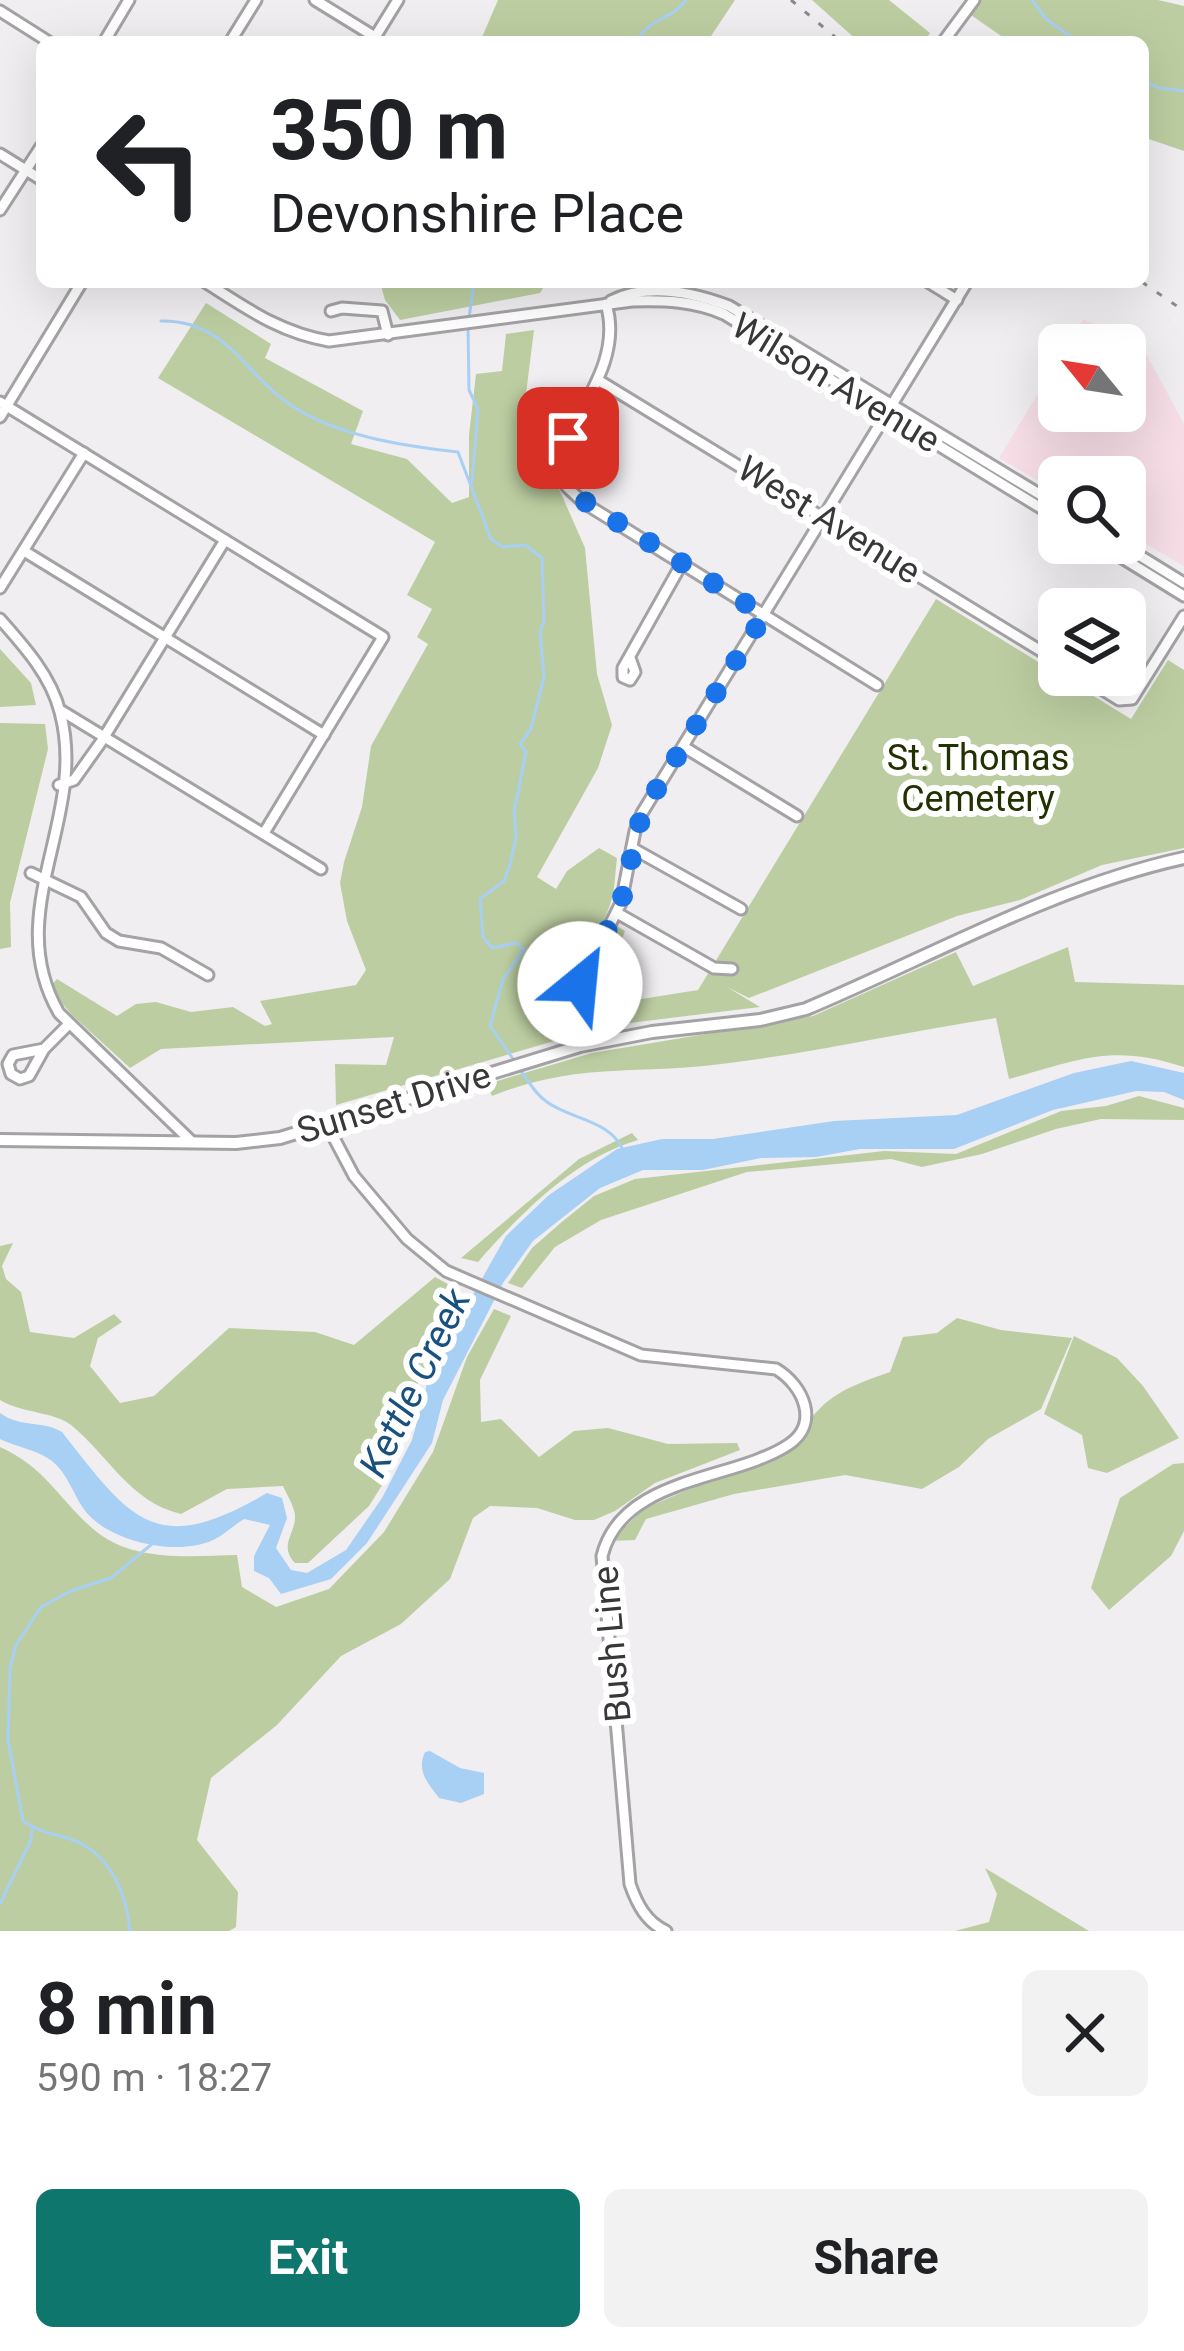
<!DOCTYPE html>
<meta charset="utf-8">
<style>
:root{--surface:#fff;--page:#f2f2f2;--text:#202124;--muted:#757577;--accent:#0f766e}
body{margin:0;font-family:Roboto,sans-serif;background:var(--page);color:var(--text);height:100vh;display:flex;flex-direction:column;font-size:45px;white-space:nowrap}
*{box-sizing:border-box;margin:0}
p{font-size:39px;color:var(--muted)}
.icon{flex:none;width:66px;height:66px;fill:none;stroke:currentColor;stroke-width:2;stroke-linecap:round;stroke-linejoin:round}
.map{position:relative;height:1931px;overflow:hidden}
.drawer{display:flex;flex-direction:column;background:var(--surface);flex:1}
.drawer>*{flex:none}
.hud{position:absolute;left:36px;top:36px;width:1113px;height:252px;border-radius:18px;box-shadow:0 12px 48px #0002;background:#fff;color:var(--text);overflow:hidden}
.needle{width:78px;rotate:300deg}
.tools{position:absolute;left:1038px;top:324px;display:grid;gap:24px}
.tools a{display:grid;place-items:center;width:108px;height:108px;border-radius:18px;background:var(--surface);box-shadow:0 12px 48px #0002;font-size:60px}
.pin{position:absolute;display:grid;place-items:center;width:102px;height:102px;color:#fff;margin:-51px;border-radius:24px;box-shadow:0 6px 18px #0006}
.me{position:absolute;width:132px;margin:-66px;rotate:28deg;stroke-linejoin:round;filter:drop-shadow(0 0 9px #0008)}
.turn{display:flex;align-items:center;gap:42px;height:252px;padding:0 36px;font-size:54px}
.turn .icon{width:156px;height:156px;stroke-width:2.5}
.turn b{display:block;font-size:84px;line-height:102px}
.round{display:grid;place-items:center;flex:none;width:126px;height:126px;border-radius:18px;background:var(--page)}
.summary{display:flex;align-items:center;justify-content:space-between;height:204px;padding:0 36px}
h1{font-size:72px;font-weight:700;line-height:90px}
.button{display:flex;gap:24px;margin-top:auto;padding:24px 36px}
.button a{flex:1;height:138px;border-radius:18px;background:var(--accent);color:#fff;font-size:48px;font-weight:700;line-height:138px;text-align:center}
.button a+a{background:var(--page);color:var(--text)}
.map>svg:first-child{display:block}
</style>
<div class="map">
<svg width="1184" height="1931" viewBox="0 0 1184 1931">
<rect width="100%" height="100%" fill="#f0eef1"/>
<path fill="#f6dde6" d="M1083,319L1144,350L1184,424V566L1125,532V477H1059V493L999,458L1059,359V411H1125V345H1068Z"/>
<g fill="#bccea1">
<path d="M498,0H735L707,42H480Z"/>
<path d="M812,0H889L930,33L924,42H859Z"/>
<path d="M978,0H1158L1184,6V151L1143,137V42H1010L968,13Z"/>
<path d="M380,282H547L540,293L400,320L385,300Z"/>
<path d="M206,303L271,344L265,358L363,411L351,444L407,459L452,503L469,497V435L476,374L502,371L506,334L534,330L520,442L545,457L585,548L597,674L612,725L598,768L537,877L556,889L567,871L599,848L617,858C615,874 615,891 610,905C587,967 560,959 571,1036L336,1105L335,1064L386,1065L394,1037L161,1049L130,1068L72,1015L49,988L57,979L117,1016L136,1004L156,1002L191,1012L233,1007L265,1026L272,1024L260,1001L356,985L366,970L347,921L340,883L344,862L362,807L371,746L428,644L417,637L432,609L407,595L435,542L158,378Z"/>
<path d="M936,599L1131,719L1168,660L1184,670V848L1102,865L1020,900L957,916L749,998L727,987L760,1007L605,1026L589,975L617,926L625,931L606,985L629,1001L698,990Z"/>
<path d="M0,649L31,683L36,705L0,707Z"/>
<path d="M0,723L45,724L48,749L10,903L11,947L0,949Z"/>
<path d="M1068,947L1075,982L1184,985V1067C1111,1043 1079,1060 1009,1079L996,1018C905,1032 813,1053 721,1064C636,1075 576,1062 492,1096L487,1084L592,1053L813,1016L956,952L973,986Z"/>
<path d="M1139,1096L1184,1108V1120L1101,1119L1056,1129L982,1154L922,1167L891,1159L747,1172L601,1220L555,1247L522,1288L508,1283L532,1248L563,1221L594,1196L635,1179L884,1151L956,1154L1061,1111L1106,1106Z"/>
<path d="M632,1133L638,1140C575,1158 520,1214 478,1262L461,1258L579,1159Z"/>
<path d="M13,1243L2,1266L6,1279L21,1292L30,1332L74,1338L114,1314L122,1322L98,1338L90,1366L120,1403L154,1396L229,1328L315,1332L354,1345L435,1277L455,1288L460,1310L422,1372L384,1482L369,1506L308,1563H295C278,1545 296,1534 295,1515C294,1506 287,1495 283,1486L227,1489L181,1514C130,1502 109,1456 71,1425C55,1412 21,1413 0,1400V1246Z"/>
<path d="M494,1309L511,1316L480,1380L481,1422L501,1419L539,1457L574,1431L608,1428L668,1444L737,1443L740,1450L655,1483L615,1511L594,1520H575L537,1508L490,1506L473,1518L450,1579L401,1624L341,1656L277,1725L211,1778L197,1840L238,1892L236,1927L229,1931H0V1447C47,1469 56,1496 92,1528C131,1563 189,1556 237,1555L242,1587L276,1607L329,1589L384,1532L433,1452L467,1357Z"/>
<path d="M957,1318L1001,1330L1072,1338L1041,1409L988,1439L959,1467L922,1489L845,1475L734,1494L646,1519L635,1540L611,1541L643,1509L793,1445C822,1397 839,1390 890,1372L903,1337L937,1333Z"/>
<path d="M1074,1336L1117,1358L1143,1386L1179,1438L1107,1473L1088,1468L1082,1435L1044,1414Z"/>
<path d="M1184,1463V1531L1171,1556L1109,1610L1091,1588L1120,1498L1173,1464Z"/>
<path d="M985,1868L1089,1931H955L989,1922L997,1894Z"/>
</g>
<g fill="#a8cff4">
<path d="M1131,1061L1184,1073V1100L1164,1092L1136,1091L1053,1110L954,1149H860L816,1157L761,1158L703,1170H643L600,1188L533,1241L503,1283L443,1400L432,1443L367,1543L331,1579L281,1594L269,1578L254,1571V1556L270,1525L244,1519C234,1525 224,1535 213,1540C178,1557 106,1542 83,1508C73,1493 67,1473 52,1461C38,1450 16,1447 0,1439V1413C20,1428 42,1420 62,1432C132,1522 157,1558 267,1493L282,1498L287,1518L276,1548L291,1570L307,1573L346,1550L382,1498L412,1440L431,1369L506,1236L549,1195L617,1149L662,1139H713L834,1121L957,1115L1074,1073Z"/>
<path d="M430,1751L460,1768L484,1773V1794L461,1803L439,1798C428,1783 416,1771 425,1752Z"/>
</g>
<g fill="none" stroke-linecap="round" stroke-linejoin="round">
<g stroke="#a8cff4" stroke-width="3">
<path d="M1032,0L1046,19L1078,42"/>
<path d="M636,42C651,16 671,21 686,0"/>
<path d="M1143,80L1159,88L1184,91"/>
<path d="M469,318L474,282"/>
<path d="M161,321C226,320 243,372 289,404C336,436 403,446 458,452L491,539L503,547L525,545L542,558L544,621L540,632L544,677L531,729L520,744L526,752L514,812L516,838L510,864L504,881L480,899L483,937L492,948L517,943L524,950L503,979L490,1026L516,1063"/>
<path d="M468,327L469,390L478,409L472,482"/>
<path d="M521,1071C529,1082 536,1095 547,1102C572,1120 610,1120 623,1150"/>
<path d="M0,1904L31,1840L32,1830"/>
<path d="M130,1931C127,1895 112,1858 78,1842C59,1834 39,1833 23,1821L8,1740L10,1668L16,1645L41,1607L71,1591L111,1578L152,1544"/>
</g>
<defs>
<g id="minor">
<path d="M315,0L375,37"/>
<path d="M0,11L49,42"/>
<path d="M104,42L129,0"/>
<path d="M230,42L256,0"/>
<path d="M372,42L398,0"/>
<path d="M943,42L974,0"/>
<path d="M0,154L42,180"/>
<path d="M0,210L42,145"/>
<path d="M205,282C246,308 280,333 329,341L632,301C665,300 694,301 724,314L1059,519"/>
<path d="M928,282L957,300"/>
<path d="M611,301C648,282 692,292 729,306L1059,506"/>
<path d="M606,304C623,359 579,408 558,456L567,487L584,503L877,685"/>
<path d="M331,311L342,308L382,311L388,335"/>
<path d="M598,380L1059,662"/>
<path d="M0,402L383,637L264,833"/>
<path d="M0,417L82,282"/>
<path d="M1098,543L1184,596"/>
<path d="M1119,543L1184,583"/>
<path d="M24,551L324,735"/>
<path d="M0,588L84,453"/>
<path d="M0,619C24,646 51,676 60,712C89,818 0,911 59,1013L192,1142"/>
<path d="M630,658L635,672L630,680L623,677V668L681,565"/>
<path d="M1079,675L1119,700L1132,699L1184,616"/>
<path d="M60,710L321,869"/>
<path d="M684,747L797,816"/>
<path d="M59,785L74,780L101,742L225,540"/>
<path d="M632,848L741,909"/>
<path d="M31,873L81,897L106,933L119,941L161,948L208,975"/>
<path d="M617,913L714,968L732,969"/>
<path d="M590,1044L579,999L580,984L621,903L635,831L642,813L967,282"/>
<path d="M44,1049L29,1076L20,1079L11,1074L8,1064L13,1055L44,1049L69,1024"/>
<path d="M326,1123L354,1176L407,1239L446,1271L641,1355L776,1369C803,1385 821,1424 788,1445C733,1481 622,1476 602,1556L630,1884C637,1904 646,1922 666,1931"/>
</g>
<path id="major" d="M0,1140L236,1143L280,1138L580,1046L652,1032L760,1020L806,1009C930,957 1052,887 1184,858"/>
</defs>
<use href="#minor" stroke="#a4a2a5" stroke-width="15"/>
<use href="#major" stroke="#a4a2a5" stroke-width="16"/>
<use href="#minor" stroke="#fff" stroke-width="9"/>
<use href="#major" stroke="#fff" stroke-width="10"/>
<g stroke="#8b898c" stroke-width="3" stroke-dasharray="6 12" stroke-linecap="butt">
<path d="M791,0L841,42"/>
<path d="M1142,282L1184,311"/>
</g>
</g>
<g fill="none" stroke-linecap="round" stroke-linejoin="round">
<path stroke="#1a73e8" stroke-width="21" stroke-dasharray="0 37.8" d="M568,438L559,463L573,494L764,615L642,813L621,903L580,984"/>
</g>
<g text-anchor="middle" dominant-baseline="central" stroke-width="12" stroke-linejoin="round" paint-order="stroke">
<g font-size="36" fill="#383739" stroke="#fff">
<text transform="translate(836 383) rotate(31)">Wilson Avenue</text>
<text transform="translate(829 520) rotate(32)">West Avenue</text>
<text transform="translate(394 1103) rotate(-17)">Sunset Drive</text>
<text transform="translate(612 1644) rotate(-95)">Bush Line</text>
</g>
<g font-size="36" fill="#223100" stroke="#fff">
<text x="978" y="758">St. Thomas<tspan x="978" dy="41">Cemetery</tspan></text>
</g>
<g font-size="39" font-style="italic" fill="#18507f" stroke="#fff">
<text transform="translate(415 1383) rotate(-64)">Kettle Creek</text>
</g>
</g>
</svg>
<div class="tools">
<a><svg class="needle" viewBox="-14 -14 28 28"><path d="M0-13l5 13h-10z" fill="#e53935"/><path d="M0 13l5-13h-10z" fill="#757577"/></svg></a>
<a><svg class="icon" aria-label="search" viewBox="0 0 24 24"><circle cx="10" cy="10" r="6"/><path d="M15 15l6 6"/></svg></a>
<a><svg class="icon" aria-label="layers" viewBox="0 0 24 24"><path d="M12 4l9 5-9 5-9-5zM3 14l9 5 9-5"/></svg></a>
</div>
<div class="pin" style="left:568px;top:438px;background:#d93025"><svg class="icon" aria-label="arrive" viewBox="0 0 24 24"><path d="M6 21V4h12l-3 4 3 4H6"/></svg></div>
<svg class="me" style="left:580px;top:984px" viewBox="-20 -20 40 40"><circle r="19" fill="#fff"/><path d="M0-13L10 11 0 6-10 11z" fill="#1a73e8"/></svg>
<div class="hud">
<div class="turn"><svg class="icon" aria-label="left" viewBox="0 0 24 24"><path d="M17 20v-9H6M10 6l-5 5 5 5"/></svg><div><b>350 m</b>Devonshire Place</div></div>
</div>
</div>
<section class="drawer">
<div class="summary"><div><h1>8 min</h1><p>590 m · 18:27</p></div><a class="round"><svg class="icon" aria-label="close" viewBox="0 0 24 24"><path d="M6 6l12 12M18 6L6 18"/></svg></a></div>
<div class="button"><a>Exit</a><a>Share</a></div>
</section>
